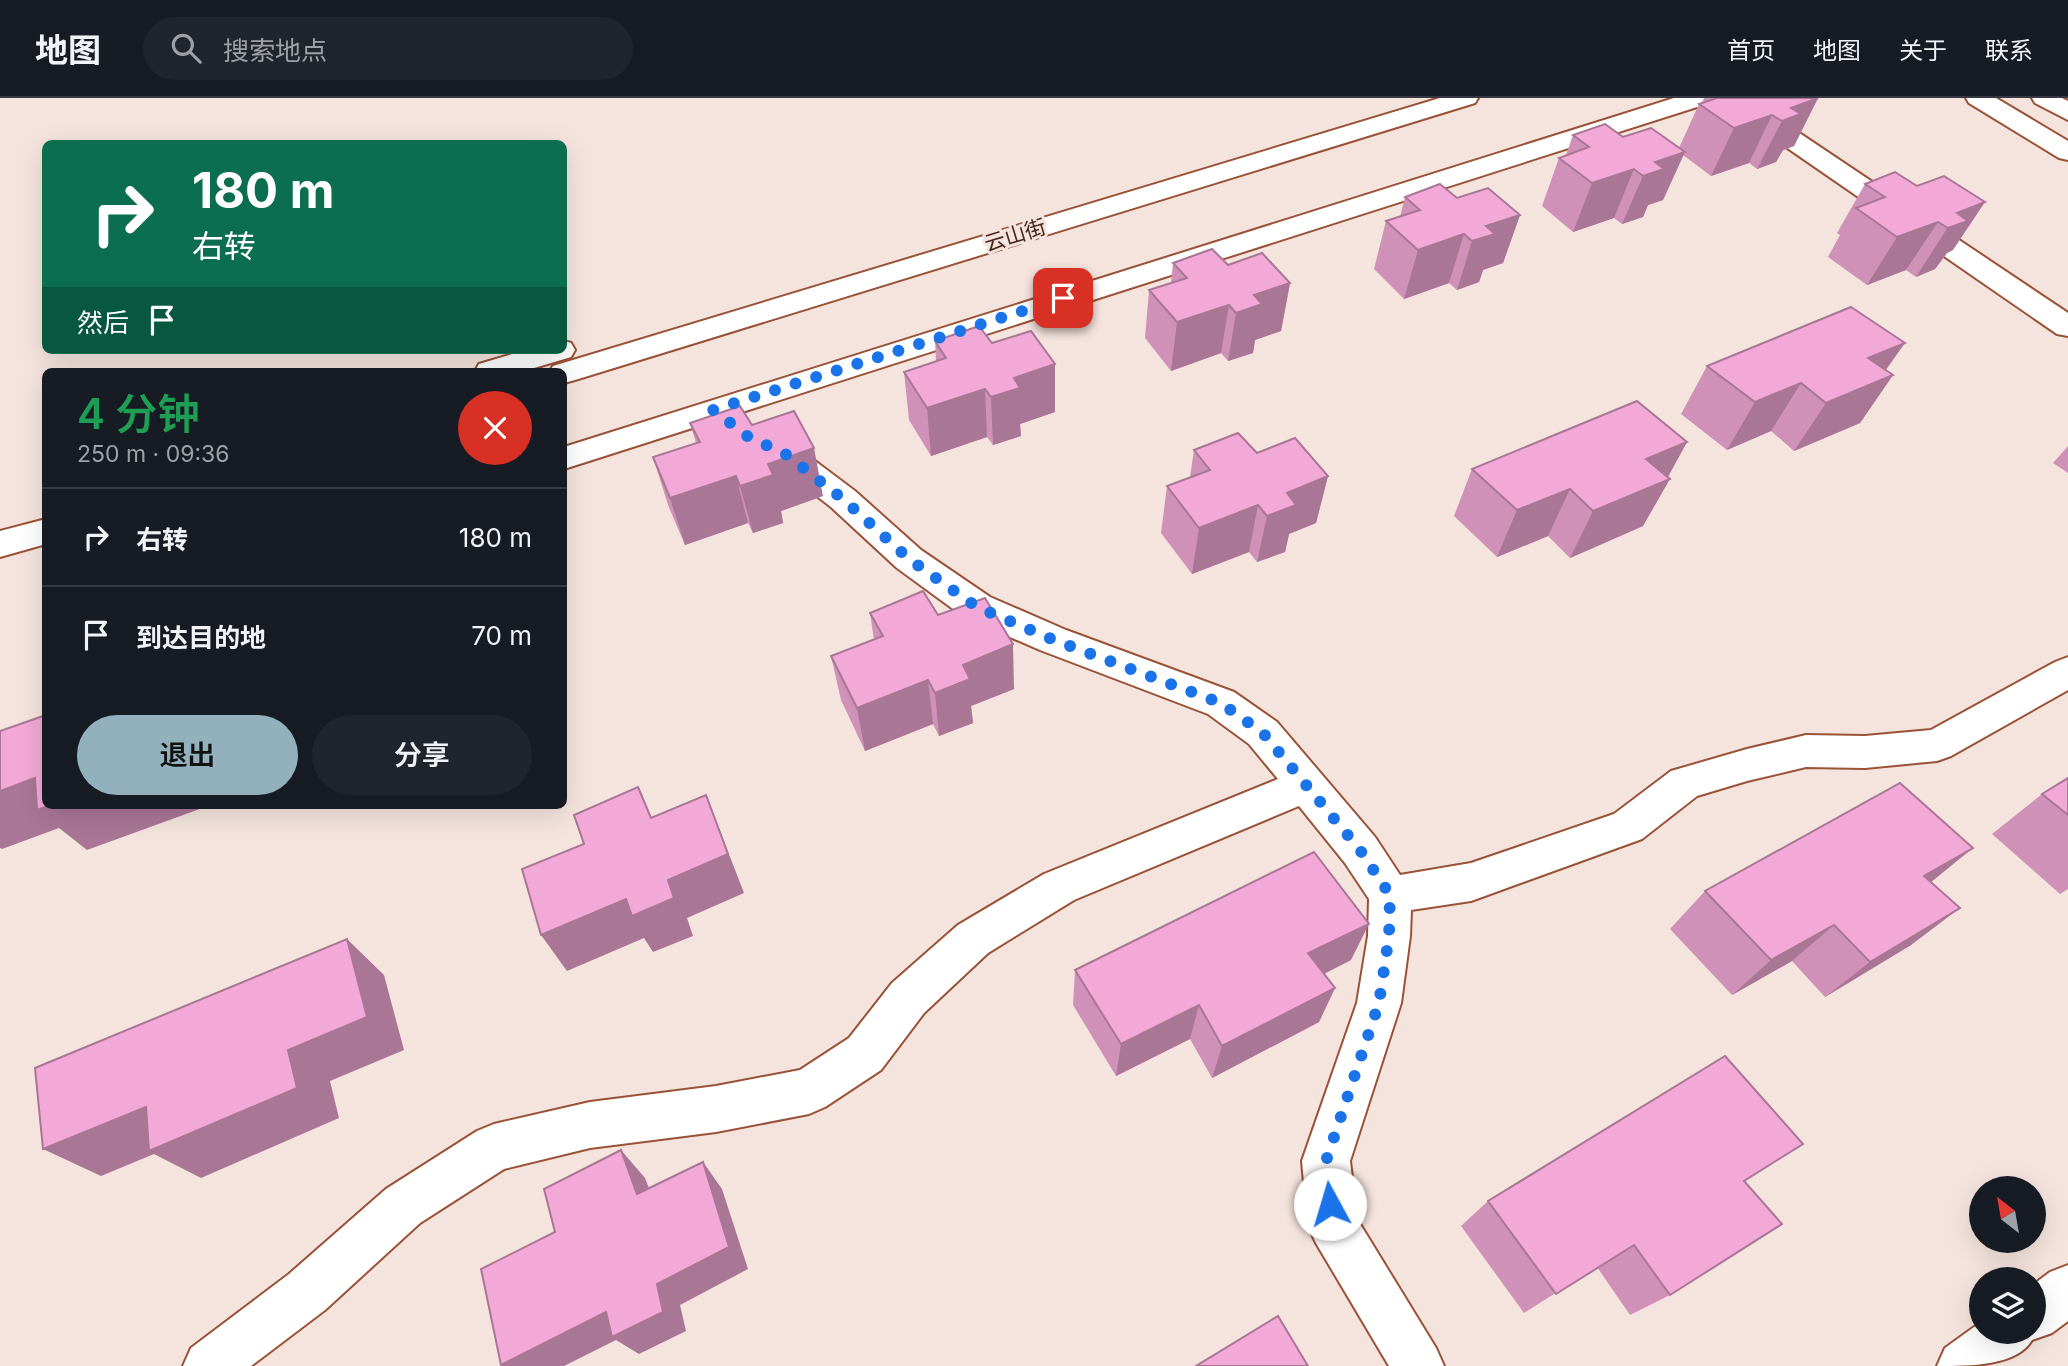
<!DOCTYPE html>
<html lang="zh">
<meta charset="utf-8">
<style>
:root{--surface:#171b24;--page:#20242c;--text:#f1f3f6;--muted:#9ea1a6;--line:#363941;--accent:#92b1bc}
body{margin:0;font-family:Inter,"Noto Sans SC",sans-serif;background:var(--page);color:var(--text);height:100vh;display:flex;flex-direction:column;font-size:26px;white-space:nowrap}
*{box-sizing:border-box;margin:0}
p{font-size:23px;color:var(--muted)}
.icon{flex:none;width:38px;height:38px;fill:none;stroke:currentColor;stroke-width:2;stroke-linecap:round;stroke-linejoin:round}
.map{position:relative;flex:1;overflow:hidden}
.sheet{position:absolute;left:42px;top:270px;width:525px;height:441px;display:flex;flex-direction:column;background:var(--surface);border-radius:10px;box-shadow:0 7px 28px #0002}
.sheet>*{flex:none}
.banner{position:absolute;left:42px;top:42px;width:525px;height:214px;border-radius:10px;box-shadow:0 7px 28px #0002;background:#0b6e4f;color:#fff;overflow:hidden}
.needle{width:46px;rotate:329deg}
.controls{position:absolute;left:1969px;top:1078px;display:grid;gap:14px}
.controls a{display:grid;place-items:center;width:77px;height:77px;border-radius:50%;background:var(--surface);box-shadow:0 7px 28px #0002;font-size:35px}
.pin{position:absolute;display:grid;place-items:center;width:60px;height:60px;color:#fff;margin:-30px;border-radius:14px;box-shadow:0 4px 10px #0006}
.me{position:absolute;width:77px;margin:-38px;rotate:354deg;stroke-linejoin:round;filter:drop-shadow(0 0 5px #0008)}
.turn{display:flex;align-items:center;gap:24px;height:147px;padding:0 35px;font-size:32px}
.turn .icon{width:91px;height:91px;stroke-width:2.5}
.turn b{display:block;font-size:49px;line-height:60px}
.then{display:flex;align-items:center;height:66px;padding:0 35px;background:#0003;gap:14px;font-size:26px}
.round{display:grid;place-items:center;flex:none;width:74px;height:74px;border-radius:37px;background:var(--page)}
.overview{display:flex;align-items:center;justify-content:space-between;height:119px;padding:0 35px}
h1{font-size:42px;font-weight:600;line-height:52px;color:#1e9e55}
.cta{display:flex;gap:14px;margin-top:auto;padding:14px 35px}
.cta a{flex:1;height:80px;border-radius:42px;background:var(--accent);color:#111;font-size:28px;font-weight:600;line-height:80px;text-align:center}
.cta a+a{background:var(--page);color:var(--text)}
ul{padding:0;list-style:none}
li{display:flex;align-items:center;gap:21px;height:98px;padding:0 35px;border-top:2px solid var(--line)}
li div{flex:1}
li b{display:block;font-size:26px}
li em{font-style:normal}
header{display:flex;align-items:center;gap:42px;box-sizing:border-box;height:98px;padding:0 35px;background:var(--surface);border-bottom:2px solid var(--line)}
header strong{font-size:33px}
nav{display:flex;gap:38px;margin-inline-start:auto;font-size:24px}
.search{width:490px;height:63px;background:var(--page);display:flex;align-items:center;gap:18px;box-sizing:border-box;padding:0 24px;border-radius:38px;color:var(--muted);font-size:26px}
.map>svg:first-child{display:block}
</style>
<header>
<strong>地图</strong>
<div class="search"><svg class="icon" aria-label="search" viewBox="0 0 24 24"><circle cx="10" cy="10" r="6"/><path d="M15 15l6 6"/></svg>搜索地点</div>
<nav><a>首页</a><a>地图</a><a>关于</a><a>联系</a></nav>
</header>
<div class="map">
<svg width="2068" height="1268" viewBox="0 0 2068 1268">
<rect width="100%" height="100%" fill="#f5e4de"/>
<g fill="none" stroke-linecap="round" stroke-linejoin="round">
<defs>
<g id="street">
<path d="M1674,0H1739L1759,8L2068,215V238L2057,236L1741,18L1724,12L1697,9L564,371V349Z"/>
<path d="M780,342L791,345L855,393L921,452L990,499L1066,532L1234,594L1277,624L1375,739L1400,777L1471,765L1614,716L1671,673L1747,651L1806,637L1865,638L1931,632L2055,564L2068,559V592L1951,658L1937,663L1865,670L1806,669L1747,683L1697,698L1642,741L1471,803L1411,812L1410,838L1401,905L1350,1063L1357,1121L1436,1250L1444,1268H1389L1316,1145L1308,1128L1302,1063L1357,905L1368,838L1369,801L1345,765L1299,708L1074,802L988,855L924,915L881,972L825,1009L809,1016L716,1034L590,1050L504,1071L420,1125L325,1212L251,1268H183L191,1250L289,1176L386,1091L477,1033L494,1026L590,1004L716,988L800,972L849,940L892,885L958,827L1044,776L1278,681L1249,646L1208,616L1040,552L964,519L897,470L831,409L769,361L764,353L769,345Z"/>
<path d="M2068,1167V1223L2052,1235L2032,1242C2017,1268 1970,1268 1937,1268L1945,1250L1981,1224V1234H2034V1186L2050,1174Z"/>
</g>
<g id="secondary">
<path d="M1440,0H1478L1475,5L575,282L564,285V273H550L553,268Z"/>
<path d="M1966,0H1996L2068,43V62L2059,60L1969,5Z"/>
<path d="M2032,0H2062L2068,3V22L2035,5Z"/>
<path d="M564,243L571,245L575,252L571,259L524,273H475L479,266L526,252H564Z"/>
<path d="M46,421V446L0,459V433Z"/>
</g>
</defs>
<use href="#street" stroke="#9a5237" stroke-width="4"/>
<use href="#secondary" stroke="#9a5237" stroke-width="4"/>
<use href="#street" fill="#fff" fill-rule="evenodd"/>
<use href="#secondary" fill="#fff" fill-rule="evenodd"/>
</g>
<g fill="#d091b9">
<path d="M1704,0H1818L1794,48L1783,52L1776,64L1757,71L1749,65L1711,78L1683,57L1663,102L1648,107L1643,119L1622,126L1614,120L1573,134L1542,108L1559,60L1566,57L1573,37L1623,39L1679,50L1699,6L1702,5Z"/>
<path d="M1944,78L1953,152L1947,155L1935,171L1916,179L1906,172L1867,187L1828,159L1840,137L1837,135L1865,86L1917,88Z"/>
<path d="M1405,99L1457,100L1520,117L1503,165L1483,172L1479,184L1457,192L1449,185L1404,201L1374,171L1386,123L1400,119Z"/>
<path d="M1173,165L1228,167L1290,185L1281,233L1255,242L1253,255L1228,263L1221,255L1171,273L1145,240L1149,192L1171,185Z"/>
<path d="M935,243L992,245L1055,314L1020,326L1021,338L993,347L987,339L931,358L909,322L904,274L936,263Z"/>
<path d="M1707,268L1886,272L1893,277L1860,325L1794,353L1771,333L1727,352L1681,316Z"/>
<path d="M690,325L752,327L823,398L781,413L783,425L753,435L748,425L685,447L668,407L653,359L696,345Z"/>
<path d="M1687,344L1668,379L1643,428L1570,460L1548,438L1497,459L1454,418L1472,371Z"/>
<path d="M2068,348V375L2053,365Z"/>
<path d="M1194,352L1257,355L1328,378L1316,425L1289,436L1285,454L1257,464L1249,454L1192,476L1161,435L1167,388L1190,379Z"/>
<path d="M870,515L938,517L1014,591L971,608L973,625L939,638L933,626L865,653L841,602L831,558L874,542Z"/>
<path d="M2068,680V791L2060,796L1992,736L2042,696Z"/>
<path d="M1931,784L1911,847L1825,899L1792,863L1732,897L1670,831L1705,793Z"/>
<path d="M1351,862L1324,876L1335,890L1319,924L1212,980L1190,941L1116,978L1073,907L1075,872Z"/>
<path d="M1744,1083L1670,1197L1630,1217L1597,1169L1524,1215L1461,1128L1488,1103Z"/>
</g>
<g fill="#a97696">
<path d="M1818,0L1794,48L1783,52L1776,64L1757,71L1782,23L1791,10Z"/>
<path d="M1772,17L1749,65L1711,78L1734,30Z"/>
<path d="M1685,54L1663,102L1648,107L1643,119L1622,126L1643,78L1655,64Z"/>
<path d="M1634,71L1614,120L1573,134L1592,85Z"/>
<path d="M1985,104L1953,152L1947,155L1935,171L1916,179L1957,115Z"/>
<path d="M1520,117L1503,165L1483,172L1479,184L1457,192L1472,143L1486,128Z"/>
<path d="M1938,124L1906,172L1867,187L1897,139Z"/>
<path d="M1464,136L1449,185L1404,201L1418,152Z"/>
<path d="M1290,185L1281,233L1255,242L1253,255L1228,263L1236,215L1254,197Z"/>
<path d="M1229,207L1221,255L1171,273L1177,224Z"/>
<path d="M1905,245L1878,283L1893,277L1860,325L1794,353L1826,305L1868,260Z"/>
<path d="M1055,266V314L1020,326L1021,338L993,347L991,299L1014,280Z"/>
<path d="M1801,285L1771,333L1727,352L1755,304Z"/>
<path d="M985,291L987,339L931,358L927,310Z"/>
<path d="M1687,344L1666,382L1670,381L1643,428L1570,460L1593,413L1646,361Z"/>
<path d="M814,350L823,398L781,413L783,425L753,435L740,388L768,366Z"/>
<path d="M736,378L748,425L685,447L670,400Z"/>
<path d="M1328,378L1316,425L1289,436L1285,454L1257,464L1267,418L1287,395Z"/>
<path d="M1570,391L1548,438L1497,459L1517,412Z"/>
<path d="M1258,407L1249,454L1192,476L1199,430Z"/>
<path d="M1013,546L1014,591L971,608L973,625L939,638L935,595L963,567Z"/>
<path d="M928,582L933,626L865,653L857,610Z"/>
<path d="M35,680L46,707H207L208,708L87,752L59,730L2,751L0,750V693Z"/>
<path d="M706,697L744,795L687,820L693,838L653,854L644,840L567,873L541,837L668,782Z"/>
<path d="M1973,750L1925,789L1924,778Z"/>
<path d="M1960,810L1911,847L1825,899L1870,864Z"/>
<path d="M1369,826L1351,862L1294,891L1308,855Z"/>
<path d="M1834,827L1792,863L1732,897L1771,862Z"/>
<path d="M347,841L384,877L404,952L330,983L339,1020L201,1080L154,1056L101,1078L43,1051L288,952Z"/>
<path d="M1335,890L1319,924L1212,980L1222,948Z"/>
<path d="M1199,907L1190,941L1116,978L1121,946Z"/>
<path d="M621,1052L645,1080L661,1121L637,1096Z"/>
<path d="M703,1064L722,1091L748,1171L680,1207L686,1233L639,1256L616,1242L564,1268H503L501,1267L606,1214L657,1186Z"/>
</g>
<g fill="#f2a9d7" stroke="#a97696" stroke-width="2">
<path d="M1717,0H1818L1791,10L1801,16L1782,23L1772,17L1734,30L1699,6Z"/>
<path d="M1605,26L1623,39L1651,30L1685,54L1655,64L1664,71L1643,78L1634,71L1592,85L1559,60L1589,49L1573,37Z"/>
<path d="M1895,74L1917,88L1944,78L1985,104L1957,115L1968,123L1948,130L1938,124L1897,139L1856,110L1885,99L1865,86Z"/>
<path d="M1440,86L1457,100L1488,90L1520,117L1486,128L1495,136L1472,143L1464,136L1418,152L1386,123L1420,112L1405,99Z"/>
<path d="M1212,151L1228,167L1262,155L1290,185L1254,197L1262,206L1236,215L1229,207L1177,224L1149,192L1187,180L1173,165Z"/>
<path d="M1851,209L1905,245L1868,260L1893,277L1826,305L1801,285L1755,304L1707,268Z"/>
<path d="M979,228L992,245L1031,233L1055,266L1014,280L1020,290L991,299L985,291L927,310L904,274L946,260L935,243Z"/>
<path d="M1637,303L1687,344L1646,361L1670,381L1593,413L1570,391L1517,412L1472,371Z"/>
<path d="M740,308L752,327L794,313L814,350L768,366L773,377L740,388L736,378L670,400L653,359L700,344L690,325Z"/>
<path d="M1238,335L1257,355L1295,340L1328,378L1287,395L1296,407L1267,418L1258,407L1199,430L1167,388L1210,372L1194,352Z"/>
<path d="M923,493L938,517L985,500L1013,546L963,567L970,581L935,595L928,582L857,610L831,558L883,538L870,515Z"/>
<path d="M46,617V707H51L37,712L35,680L0,693V633Z"/>
<path d="M2068,680V717L2042,696Z"/>
<path d="M1900,685L1973,750L1924,778L1960,810L1870,864L1834,827L1771,862L1705,793Z"/>
<path d="M638,689L651,720L706,697L728,756L668,782L674,800L632,818L626,801L541,837L522,771L584,746L574,717Z"/>
<path d="M1314,754L1369,826L1308,855L1335,890L1222,948L1199,907L1121,946L1075,872Z"/>
<path d="M347,841L367,919L288,952L297,990L149,1053L146,1009L43,1051L35,970Z"/>
<path d="M1725,958L1803,1046L1744,1083L1782,1126L1670,1197L1634,1147L1556,1196L1488,1103Z"/>
<path d="M621,1052L637,1096L703,1064L729,1149L657,1186L663,1214L612,1239L606,1214L501,1267L481,1171L555,1134L544,1091Z"/>
<path d="M1278,1218L1308,1268H1196Z"/>
</g>
<g fill="none" stroke-linecap="round" stroke-linejoin="round">
<path stroke="#1a73e8" stroke-width="12" stroke-dasharray="0 21.6" d="M1063,200L713,312L750,340L784,355L843,401L909,461L977,509L1054,542L1221,605L1263,635L1360,752L1390,797L1389,838L1379,905L1326,1063L1330,1106"/>
</g>
<g text-anchor="middle" dominant-baseline="central" stroke-width="6" stroke-linejoin="round" paint-order="stroke">
<g font-size="21" fill="#46271b" stroke="#f5e4de">
<text transform="translate(1015 137) rotate(-17)">云山街</text>
</g>
</g>
</svg>
<div class="controls">
<a><svg class="needle" viewBox="-14 -14 28 28"><path d="M0-13l5 13h-10z" fill="#e53935"/><path d="M0 13l5-13h-10z" fill="#9ea1a6"/></svg></a>
<a><svg class="icon" aria-label="layers" viewBox="0 0 24 24"><path d="M12 4l9 5-9 5-9-5zM3 14l9 5 9-5"/></svg></a>
</div>
<div class="pin" style="left:1063px;top:200px;background:#d93025"><svg class="icon" aria-label="arrive" viewBox="0 0 24 24"><path d="M6 21V4h12l-3 4 3 4H6"/></svg></div>
<svg class="me" style="left:1330px;top:1106px" viewBox="-20 -20 40 40"><circle r="19" fill="#fff"/><path d="M0-13L10 11 0 6-10 11z" fill="#1a73e8"/></svg>
<div class="banner">
<div class="turn"><svg class="icon" aria-label="right" viewBox="0 0 24 24"><path d="M7 20v-9h11M14 6l5 5-5 5"/></svg><div><b>180 m</b>右转</div></div>
<div class="then">然后<svg class="icon" aria-label="arrive" viewBox="0 0 24 24"><path d="M6 21V4h12l-3 4 3 4H6"/></svg></div>
</div>
<section class="sheet">
<div class="overview"><div><h1>4 分钟</h1><p>250 m · 09:36</p></div><a class="round" style="background:#d93025;color:#fff"><svg class="icon" aria-label="close" viewBox="0 0 24 24"><path d="M6 6l12 12M18 6L6 18"/></svg></a></div>
<ul>
<li><svg class="icon" aria-label="right" viewBox="0 0 24 24"><path d="M7 20v-9h11M14 6l5 5-5 5"/></svg><div><b>右转</b></div><em>180 m</em></li>
<li><svg class="icon" aria-label="arrive" viewBox="0 0 24 24"><path d="M6 21V4h12l-3 4 3 4H6"/></svg><div><b>到达目的地</b></div><em>70 m</em></li>
</ul>
<div class="cta"><a>退出</a><a>分享</a></div>
</section>
</div>
